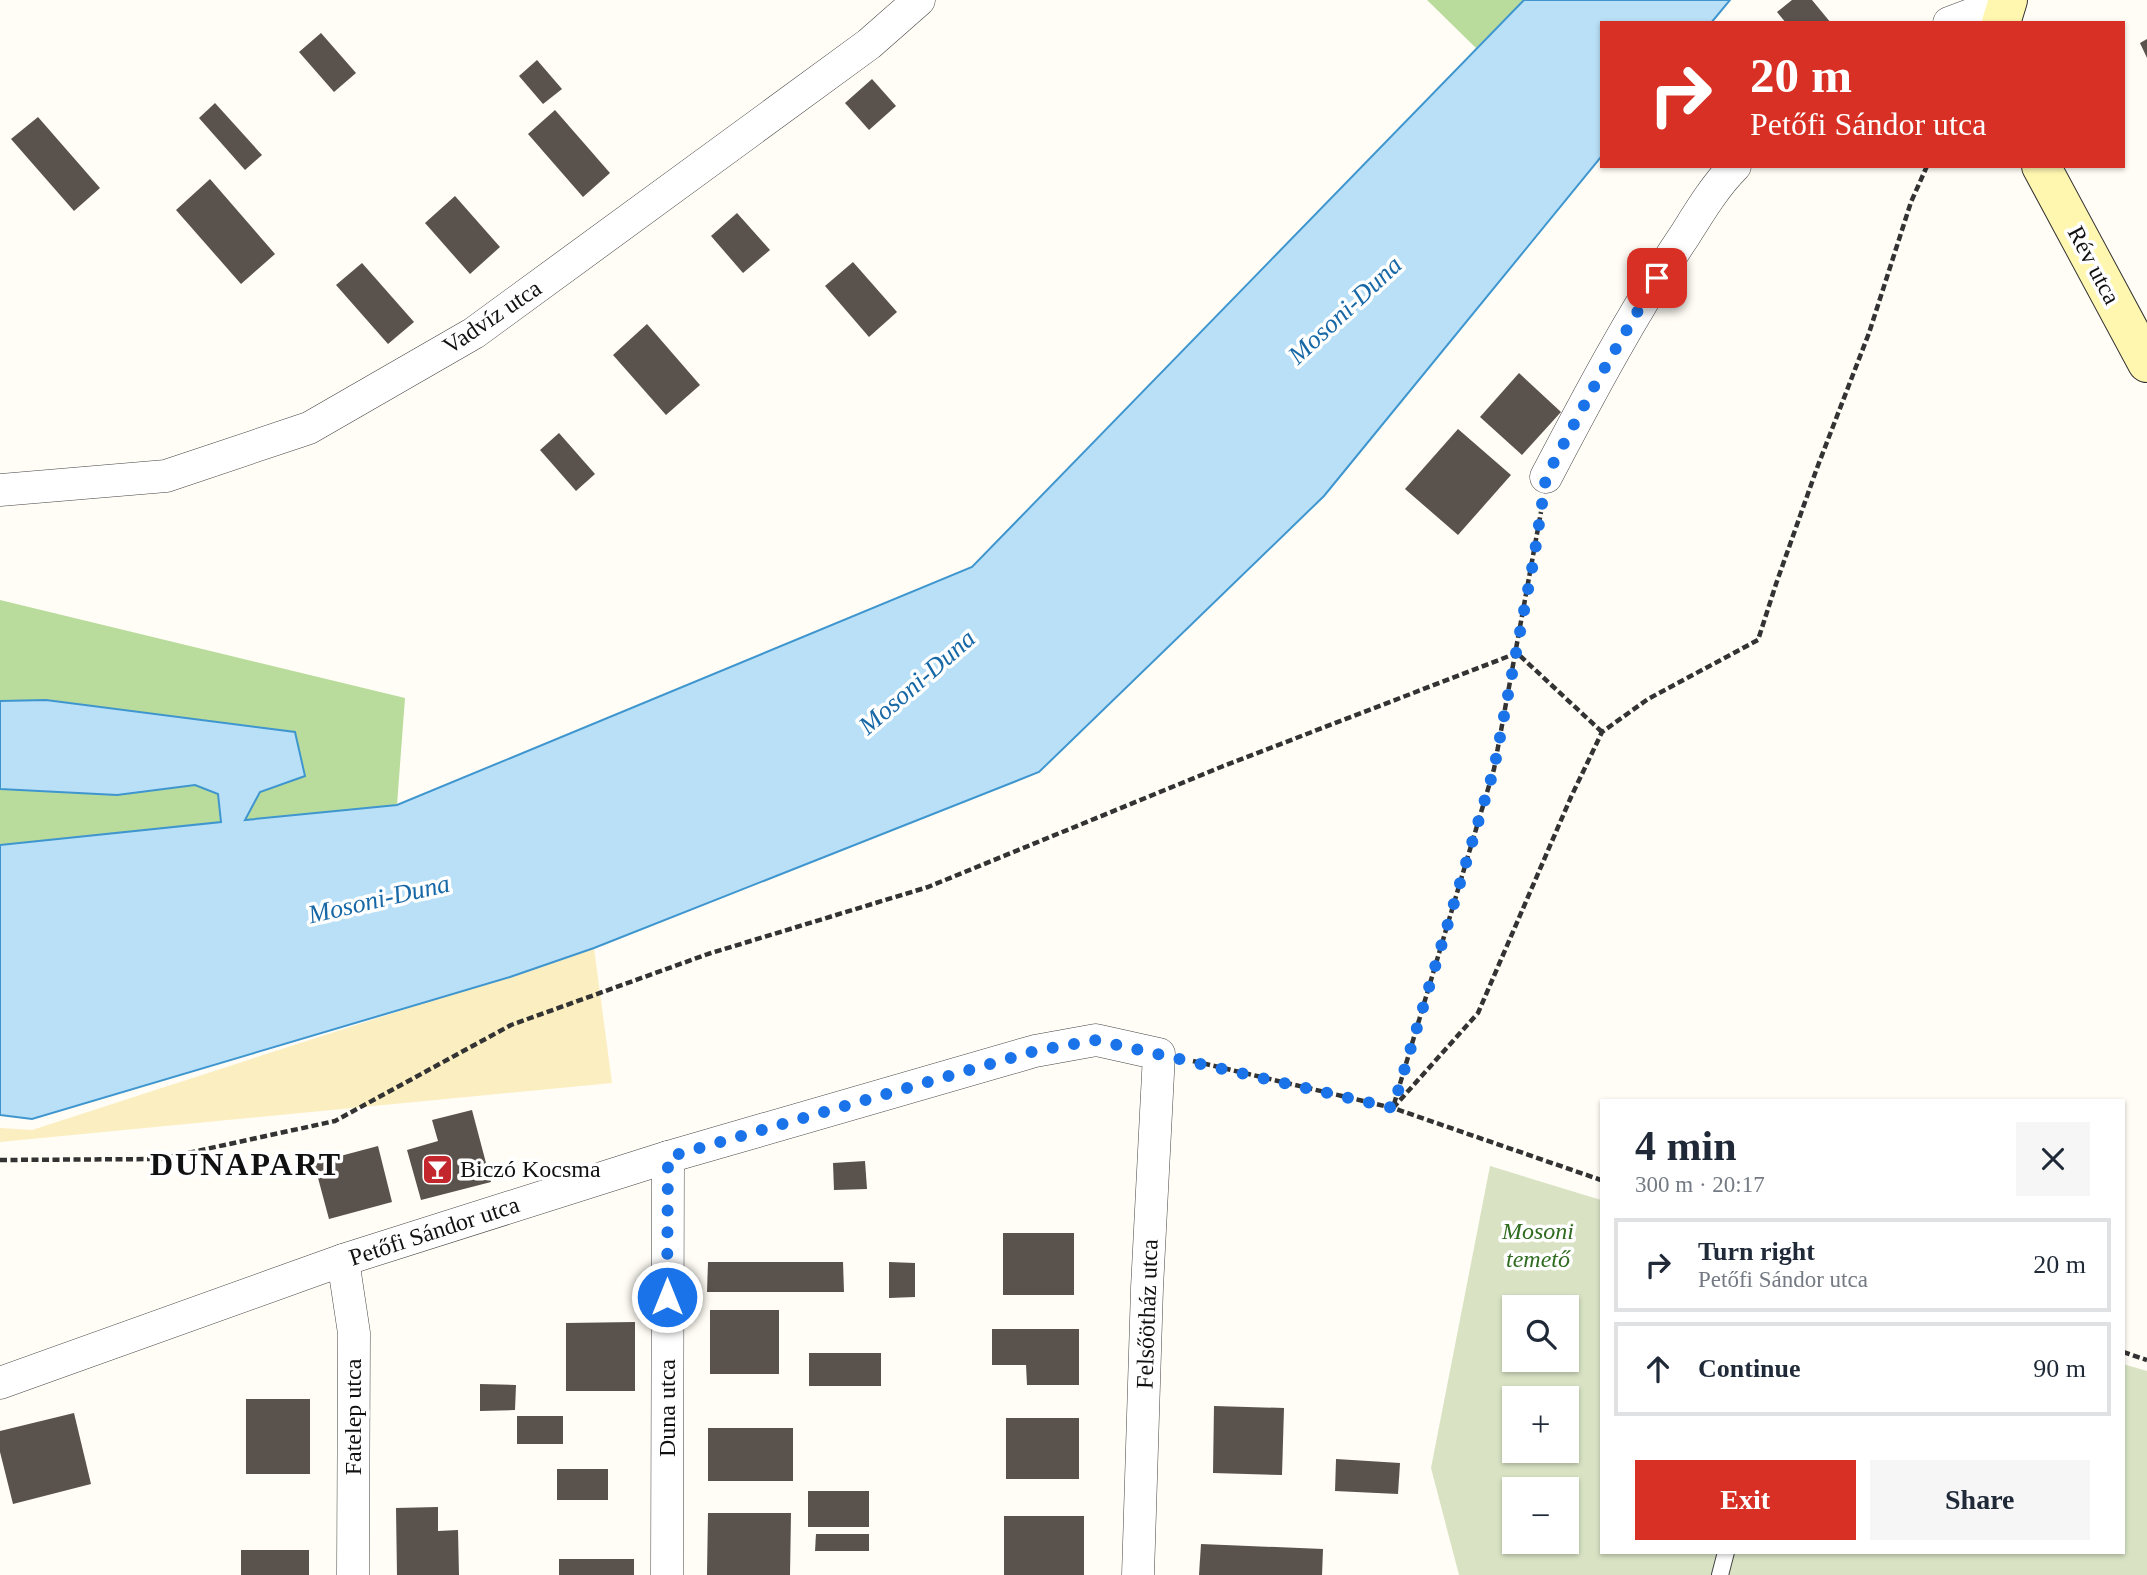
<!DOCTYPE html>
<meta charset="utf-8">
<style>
:root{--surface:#fff;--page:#f6f6f7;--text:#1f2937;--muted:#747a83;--line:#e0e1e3;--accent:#d93025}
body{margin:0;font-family:Georgia,serif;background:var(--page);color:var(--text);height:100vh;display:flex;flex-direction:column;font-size:26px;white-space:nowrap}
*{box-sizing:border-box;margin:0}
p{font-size:23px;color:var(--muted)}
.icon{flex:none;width:38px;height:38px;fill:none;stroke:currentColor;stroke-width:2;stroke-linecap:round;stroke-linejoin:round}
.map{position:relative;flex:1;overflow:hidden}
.sheet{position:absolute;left:1600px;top:1099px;width:525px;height:455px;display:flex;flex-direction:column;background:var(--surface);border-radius:0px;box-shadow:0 2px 5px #0004}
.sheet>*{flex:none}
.hud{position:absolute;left:1600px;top:21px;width:525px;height:147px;border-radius:0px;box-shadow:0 2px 5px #0004;background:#d93025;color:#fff;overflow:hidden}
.buttons{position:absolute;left:1502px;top:1295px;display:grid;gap:14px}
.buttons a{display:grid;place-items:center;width:77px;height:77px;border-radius:0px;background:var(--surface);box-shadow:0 2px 5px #0004;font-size:35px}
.pin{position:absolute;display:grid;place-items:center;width:60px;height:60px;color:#fff;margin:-30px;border-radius:14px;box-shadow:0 4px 10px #0006}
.me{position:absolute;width:77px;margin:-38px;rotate:0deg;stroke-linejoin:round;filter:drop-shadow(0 0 5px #0008)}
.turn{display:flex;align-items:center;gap:24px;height:147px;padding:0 35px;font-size:32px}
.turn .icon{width:91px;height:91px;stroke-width:2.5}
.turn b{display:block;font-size:49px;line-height:60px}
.round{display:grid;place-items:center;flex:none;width:74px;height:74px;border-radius:0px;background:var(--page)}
.headline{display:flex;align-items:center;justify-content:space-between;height:119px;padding:0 35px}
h1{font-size:42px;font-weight:700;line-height:52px}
.primary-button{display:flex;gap:14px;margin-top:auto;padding:14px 35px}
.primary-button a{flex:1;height:80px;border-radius:0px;background:var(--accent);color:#fff;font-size:28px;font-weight:700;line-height:80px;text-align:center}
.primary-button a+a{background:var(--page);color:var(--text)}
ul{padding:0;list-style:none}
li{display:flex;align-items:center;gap:21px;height:94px;margin:0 14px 10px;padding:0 21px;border:4px solid var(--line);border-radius:0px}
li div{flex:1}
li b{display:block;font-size:26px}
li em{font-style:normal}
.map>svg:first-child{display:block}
</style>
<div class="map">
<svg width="2147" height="1575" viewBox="0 0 2147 1575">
<rect width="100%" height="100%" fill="#fffdf5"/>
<g fill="#b9dc9c">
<path d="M1427,0H1524L1476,48Z"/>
<path d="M0,600L405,698L397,805L244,821L260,792L305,776L295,732L46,700L0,701Z"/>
<path d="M195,785L218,794L221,823L0,845V789L117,795Z"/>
</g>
<path fill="#fbeec1" d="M594,948L612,1083L0,1142V1128L32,1130Z"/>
<path fill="#d9e3c4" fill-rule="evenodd" d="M1490,1166L1601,1200V1552H2123V1364L2147,1371V1575H1459L1431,1468ZM1514,1307H1566V1360H1514ZM1514,1398H1566V1451H1514ZM1514,1489H1566V1542H1514Z"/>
<path fill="#b9e0f7" stroke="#3f96cf" stroke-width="2" d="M1524,0H1730L1711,23H1601V157L1324,496L1039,772L594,948L510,977L32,1119L0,1115V845L221,822L218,794L195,785L117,795L0,789V701L46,700L295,732L305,776L260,792L245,820L397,805L972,567Z"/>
<g fill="#5a524d">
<path d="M1792,0H1812L1831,23H1786L1777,12Z"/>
<path d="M321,33L356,73L334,92L299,52Z"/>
<path d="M2147,39V58L2140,43Z"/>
<path d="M537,60L562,89L543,104L519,76Z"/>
<path d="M872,79L896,106L869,130L845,103Z"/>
<path d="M215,103L262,155L245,170L199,118Z"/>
<path d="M555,110L610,173L583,197L528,134Z"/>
<path d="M38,117L100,188L74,211L11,139Z"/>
<path d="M210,179L275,254L241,284L176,210Z"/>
<path d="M455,196L500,247L470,274L425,223Z"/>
<path d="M737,213L770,250L743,273L711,236Z"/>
<path d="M853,262L897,312L869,337L825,286Z"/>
<path d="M362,263L414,322L388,344L336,285Z"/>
<path d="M647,324L700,385L666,415L613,355Z"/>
<path d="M1519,373L1561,412L1522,455L1480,417Z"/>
<path d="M1458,429L1511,475L1458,535L1405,489Z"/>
<path d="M559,433L595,474L576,491L540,450Z"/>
<path d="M472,1110L491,1182L421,1200L407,1150L438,1141L432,1120Z"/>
<path d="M378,1146L392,1202L329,1219L314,1163Z"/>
<path d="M865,1161L867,1189L834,1190L833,1163Z"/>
<rect x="1003" y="1233" width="71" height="62"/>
<path d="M708,1262H843L844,1292H707Z"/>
<path d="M889,1262L915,1263V1297L889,1298Z"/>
<rect x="710" y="1310" width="69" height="64"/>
<path d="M635,1322V1391H566V1323Z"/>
<path d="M992,1329H1079V1385H1027L1026,1365H992Z"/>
<rect x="809" y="1353" width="72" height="33"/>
<path d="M480,1384L516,1385L515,1410L480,1411Z"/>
<rect x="246" y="1399" width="64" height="75"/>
<path d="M1214,1406L1284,1408L1282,1475L1213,1473Z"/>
<path d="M74,1413L91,1484L13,1504L0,1452V1431Z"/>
<rect x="517" y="1416" width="46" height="28"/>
<rect x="1006" y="1418" width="73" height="61"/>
<rect x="708" y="1428" width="85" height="53"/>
<path d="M1336,1459L1400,1463L1398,1494L1335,1491Z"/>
<rect x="557" y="1469" width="51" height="31"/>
<rect x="808" y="1491" width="61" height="36"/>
<path d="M438,1507V1531L458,1530L459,1575H397L396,1508Z"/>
<path d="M708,1513H791L790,1575H707Z"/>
<rect x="1004" y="1516" width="80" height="59"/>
<path d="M816,1534H869V1551H815Z"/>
<path d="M1201,1544L1323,1549L1322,1575H1199Z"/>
<rect x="241" y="1550" width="68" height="25"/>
<rect x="559" y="1559" width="75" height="16"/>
</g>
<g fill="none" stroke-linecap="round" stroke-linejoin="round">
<defs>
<path id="lane" d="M1720,1575L1726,1552"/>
<g id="street">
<path d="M1949,23L2007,1"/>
<path d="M1546,477C1589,395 1633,312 1685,235C1700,211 1715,186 1735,166"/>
<path d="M0,490L166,476L309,428L474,333L869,44L919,0"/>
<path d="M343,1260L354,1333L353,1575"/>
<path d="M0,1383L343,1260L668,1157L1035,1051L1096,1040L1159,1054L1147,1288L1138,1575"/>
<path d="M667,1575L668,1157"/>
</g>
<g id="secondary">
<path d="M2001,23L2008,0"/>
<path d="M2041,166L2147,363"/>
</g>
</defs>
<use href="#lane" stroke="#444" stroke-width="18"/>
<use href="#street" stroke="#444" stroke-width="33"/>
<use href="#secondary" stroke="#333" stroke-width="40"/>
<g stroke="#333" stroke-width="4.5" stroke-dasharray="7 3.5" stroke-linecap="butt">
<path d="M1193,1061L1393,1108L1601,1180"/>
<path d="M1394,1104L1494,769L1541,512"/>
<path d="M1393,1108L1478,1013L1571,797L1602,732L1648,699L1758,640L1776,584L1817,468L1869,333L1911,202L1927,166"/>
<path d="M0,1160L160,1159L335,1121L511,1025L708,954L928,887L1221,767L1517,653L1602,732"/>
<path d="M2123,1352L2147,1360"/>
</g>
<use href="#lane" stroke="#fff" stroke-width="16"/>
<use href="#street" stroke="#fff" stroke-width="32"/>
<use href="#secondary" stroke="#fff6b0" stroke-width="38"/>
</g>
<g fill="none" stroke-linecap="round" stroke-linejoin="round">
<path stroke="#1a73e8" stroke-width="12" stroke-dasharray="0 21.6" d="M667,1297L668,1157L1035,1051L1096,1040L1393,1108L1494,769L1534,558L1546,477L1597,381L1657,278"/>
</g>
<defs>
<symbol id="bar-square" viewBox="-11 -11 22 22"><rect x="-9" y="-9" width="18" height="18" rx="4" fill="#c4262e" stroke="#fff"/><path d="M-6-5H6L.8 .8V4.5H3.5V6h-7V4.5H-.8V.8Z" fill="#fff"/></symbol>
</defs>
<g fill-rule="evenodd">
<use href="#bar-square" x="420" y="1152" width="35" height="35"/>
</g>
<g text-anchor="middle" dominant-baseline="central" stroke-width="7" stroke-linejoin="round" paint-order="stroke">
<g font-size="24" fill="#111" stroke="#fff">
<text transform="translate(2094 265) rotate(62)">Rév utca</text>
<text transform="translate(492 317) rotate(-34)">Vadvíz utca</text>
<text transform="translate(434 1231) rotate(-18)">Petőfi Sándor utca</text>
<text transform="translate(1147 1314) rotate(-88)">Felsőötház utca</text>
<text transform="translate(667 1408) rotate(-90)">Duna utca</text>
<text transform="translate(353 1417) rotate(-90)">Fatelep utca</text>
</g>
<g font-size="24" fill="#111" stroke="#fff" text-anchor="start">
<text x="460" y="1169">Biczó Kocsma</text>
</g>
<g font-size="24" font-style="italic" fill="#2f6b1f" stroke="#fff">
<text x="1538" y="1231">Mosoni<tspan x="1538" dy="28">temető</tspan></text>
</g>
<g font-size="26" font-style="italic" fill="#1768a6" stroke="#fff">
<text transform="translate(1345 310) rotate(-43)">Mosoni-Duna</text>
<text transform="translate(917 682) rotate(-41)">Mosoni-Duna</text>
<text transform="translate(379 899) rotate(-13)">Mosoni-Duna</text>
</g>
<g font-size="32" font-weight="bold" letter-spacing="2" fill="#111" stroke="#fff">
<text x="246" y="1164">DUNAPART</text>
</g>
</g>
</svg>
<div class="buttons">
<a><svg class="icon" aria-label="search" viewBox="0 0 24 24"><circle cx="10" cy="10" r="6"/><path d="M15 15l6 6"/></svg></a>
<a>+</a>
<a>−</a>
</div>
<div class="pin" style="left:1657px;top:278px;background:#d93025"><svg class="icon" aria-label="arrive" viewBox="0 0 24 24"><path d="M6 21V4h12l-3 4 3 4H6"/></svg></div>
<svg class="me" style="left:667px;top:1297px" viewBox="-20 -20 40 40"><circle r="17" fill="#1a73e8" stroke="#fff" stroke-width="3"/><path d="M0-11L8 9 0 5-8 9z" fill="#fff"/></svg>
<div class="hud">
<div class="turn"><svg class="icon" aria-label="right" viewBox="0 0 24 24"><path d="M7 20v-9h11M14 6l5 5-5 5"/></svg><div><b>20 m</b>Petőfi Sándor utca</div></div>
</div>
<section class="sheet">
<div class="headline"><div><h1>4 min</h1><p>300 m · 20:17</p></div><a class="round"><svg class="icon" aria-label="close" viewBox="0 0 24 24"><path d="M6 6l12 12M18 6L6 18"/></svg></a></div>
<ul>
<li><svg class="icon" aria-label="right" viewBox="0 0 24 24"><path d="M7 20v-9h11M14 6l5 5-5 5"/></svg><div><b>Turn right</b><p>Petőfi Sándor utca</p></div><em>20 m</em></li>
<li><svg class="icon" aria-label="ahead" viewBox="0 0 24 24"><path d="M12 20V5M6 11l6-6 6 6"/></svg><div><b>Continue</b></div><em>90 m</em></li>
</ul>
<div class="primary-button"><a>Exit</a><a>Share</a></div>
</section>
</div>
